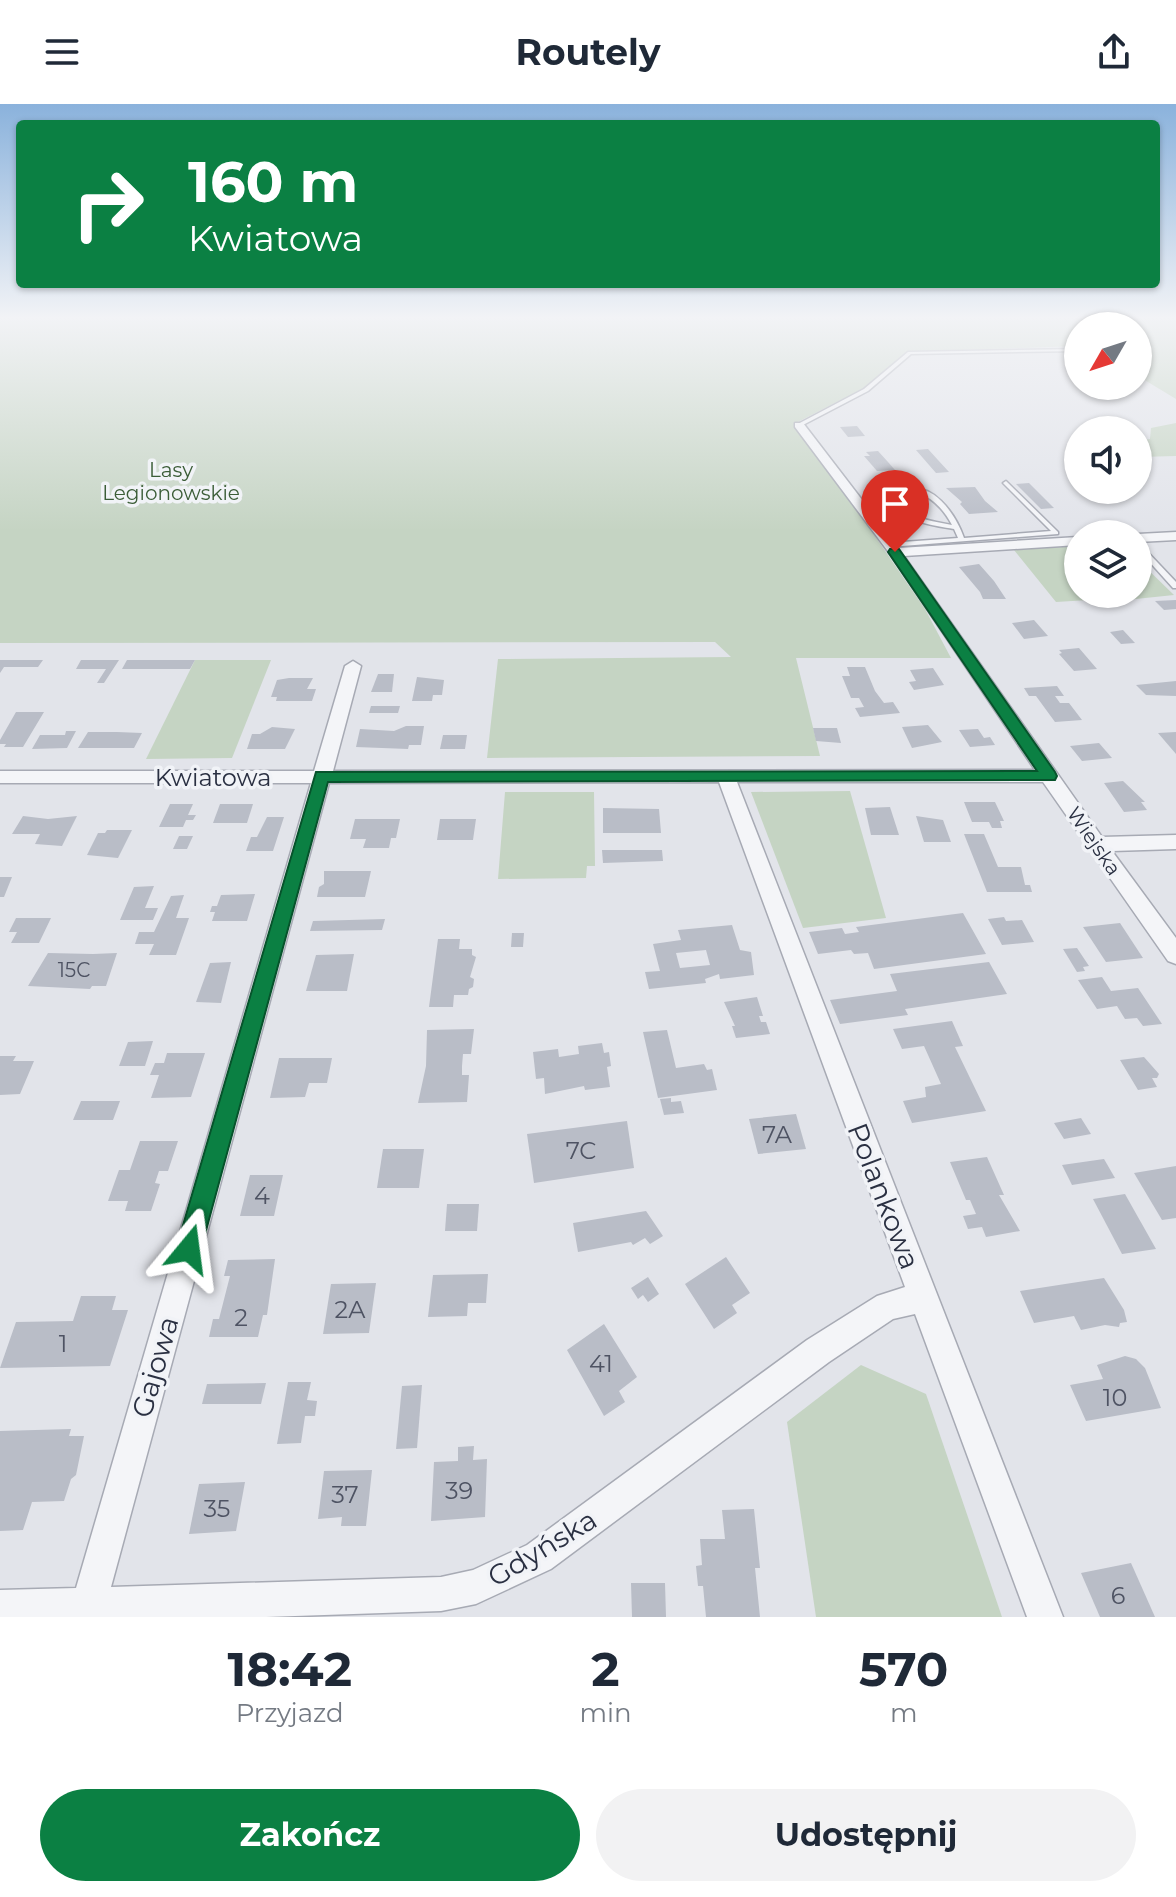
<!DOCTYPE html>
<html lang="pl">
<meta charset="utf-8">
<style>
:root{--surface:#fff;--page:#f2f2f3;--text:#1f2937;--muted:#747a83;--accent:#0b8043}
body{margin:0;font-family:Montserrat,sans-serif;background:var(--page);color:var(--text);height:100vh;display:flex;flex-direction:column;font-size:30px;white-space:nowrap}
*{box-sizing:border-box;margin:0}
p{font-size:26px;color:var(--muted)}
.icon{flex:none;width:44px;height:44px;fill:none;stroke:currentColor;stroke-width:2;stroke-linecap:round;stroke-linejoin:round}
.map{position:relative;height:1513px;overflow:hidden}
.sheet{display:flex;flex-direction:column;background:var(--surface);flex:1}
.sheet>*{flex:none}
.hud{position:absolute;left:16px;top:16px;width:1144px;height:168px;border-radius:8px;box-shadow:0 2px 6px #0004;background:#0b8043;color:#fff;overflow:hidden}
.needle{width:52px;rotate:231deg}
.tools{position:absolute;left:1064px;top:208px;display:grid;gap:16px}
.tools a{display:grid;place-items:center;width:88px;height:88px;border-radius:50%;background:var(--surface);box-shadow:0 2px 6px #0004;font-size:40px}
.pin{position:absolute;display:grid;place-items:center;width:68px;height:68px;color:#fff;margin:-82px -34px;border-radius:50% 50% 50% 0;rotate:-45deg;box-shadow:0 0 8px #0007}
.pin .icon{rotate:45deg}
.me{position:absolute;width:88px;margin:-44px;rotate:16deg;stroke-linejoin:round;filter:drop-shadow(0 0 6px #0008)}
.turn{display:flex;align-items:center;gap:28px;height:168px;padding:0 40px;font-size:36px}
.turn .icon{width:104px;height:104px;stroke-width:2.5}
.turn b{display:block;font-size:56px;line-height:68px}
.eta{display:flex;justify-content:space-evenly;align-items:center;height:136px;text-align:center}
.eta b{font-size:48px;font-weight:700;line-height:56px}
.cta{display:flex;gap:16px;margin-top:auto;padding:16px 40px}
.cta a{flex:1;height:92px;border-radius:48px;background:var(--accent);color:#fff;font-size:32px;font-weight:700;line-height:92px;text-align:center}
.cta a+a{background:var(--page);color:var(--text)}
header{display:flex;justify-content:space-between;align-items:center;height:104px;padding:0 40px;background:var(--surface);font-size:36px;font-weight:700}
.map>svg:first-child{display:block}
</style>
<header><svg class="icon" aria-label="menu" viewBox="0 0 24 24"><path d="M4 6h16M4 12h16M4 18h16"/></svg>Routely<svg class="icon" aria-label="share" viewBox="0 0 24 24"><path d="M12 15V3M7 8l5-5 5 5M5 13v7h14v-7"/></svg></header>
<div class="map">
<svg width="1176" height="1513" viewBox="0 0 1176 1513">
<rect width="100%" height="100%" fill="#e2e4ea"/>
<g fill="#c5d4c3">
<path d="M0,215H1176V295L1138,272V222H1078V242L906,248L866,283L794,320L837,377L925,505L951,554H796L820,652L487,654L498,555L731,553L715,538L0,539Z"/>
<path d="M1176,319V352L1138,353V337L1150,335L1151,324Z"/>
<path d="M1078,442V490H1138V456L1174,491L1107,498L1105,495L1056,498L1014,446Z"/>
<path d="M195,556H271L232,654L146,655Z"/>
<path d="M850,687L886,814L803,824L751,688Z"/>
<path d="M505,688H594L595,762H587L586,774L498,775Z"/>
<path d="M861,1261L926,1290L1002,1513H816L787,1318Z"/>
</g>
<g fill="#b9bdc7" fill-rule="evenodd">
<path d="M857,322L865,332L848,333L840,323Z"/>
<path d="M928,345L938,356L949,368L936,369L916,346Z"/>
<path d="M878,347L888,358L895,366L877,367L864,352H870L866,348Z"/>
<path d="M1029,379L1054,404L1041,405L1016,380Z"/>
<path d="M975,383L985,397L998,408L969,410L960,400L962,398L946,384Z"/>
<path d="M979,460L994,477L1006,495H983L980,488L959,463Z"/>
<path d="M1176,496V505L1164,506L1155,497Z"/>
<path d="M1034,516L1048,532L1024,535L1012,519Z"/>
<path d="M1123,526L1135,539L1121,540L1110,528Z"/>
<path d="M1079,544L1097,565L1074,567L1059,550L1062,549L1059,546Z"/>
<path d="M0,556H43L38,563H4L0,569Z"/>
<path d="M81,556H119L104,579H97L106,565H76Z"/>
<path d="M127,556H195L190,565H122Z"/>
<path d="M847,563H865L875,587L884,599L893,598L900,609L860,613L855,604L864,603L859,594H851L842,572H850Z"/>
<path d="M933,564L944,581L914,586L909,578L916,577L910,566Z"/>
<path d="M378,570H394L392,588H371Z"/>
<path d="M417,573L444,576L442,591H433L432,597H412Z"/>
<path d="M289,574H313L307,585H316L312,597H276L277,593H271L277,576Z"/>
<path d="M1176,577V592L1146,591L1136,581Z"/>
<path d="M1057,582L1064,592H1055L1060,599H1069L1082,616L1055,618L1036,592H1029L1024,584Z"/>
<path d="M371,602H400L398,609H369Z"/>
<path d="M16,608H44L23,643H4L6,640H0V636Z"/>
<path d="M928,621L942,638L912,644L902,623Z"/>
<path d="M406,622H424L421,641H409L408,645L356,643L360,625L394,627Z"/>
<path d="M272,623L295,625L285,645H247L252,630H260Z"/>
<path d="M813,624H837L841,639L816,637Z"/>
<path d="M978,625L984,634L990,633L995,641L970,643L959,626Z"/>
<path d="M66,627H76L67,644L32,645L40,631H65Z"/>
<path d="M88,628H117L142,629L134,644H78Z"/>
<path d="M1176,628V650L1158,629Z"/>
<path d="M443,631H467L465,645H440Z"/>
<path d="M1099,639L1112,654L1082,657L1070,642Z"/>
<path d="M1123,677L1145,698H1141L1147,706L1124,708L1104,679Z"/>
<path d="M964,698H995L1004,717H1000L1002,724H992L989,718H972Z"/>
<path d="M170,700H193L188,711H196L193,716H186L183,723H159Z"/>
<path d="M220,700H253L247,719H213Z"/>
<path d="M890,703L899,731H871L865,704Z"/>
<path d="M603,704L659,705L661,729H603Z"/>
<path d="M23,712L48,715L77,712L62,742L35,740L40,730H12Z"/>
<path d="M916,712L943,716L951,738H924Z"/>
<path d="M267,713H284L273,747H246L251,733H257Z"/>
<path d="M355,715H400L396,734H391L389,744H363L366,735H350Z"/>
<path d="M440,715H476L473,736H437Z"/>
<path d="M107,726H132L118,754L87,751L98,729H105Z"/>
<path d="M964,730H984L998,763H1021L1025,781H1030L1032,788H987Z"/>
<path d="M179,732H193L187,745H173Z"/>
<path d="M602,746H662L663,757L603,759Z"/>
<path d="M324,767H371L365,793H317L319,783L324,780Z"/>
<path d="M0,773H12L4,793H0Z"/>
<path d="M154,782L145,804H158L153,816H120L134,783Z"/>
<path d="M255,790L247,817H212L215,808H210L212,802H217L221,791Z"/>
<path d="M184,791L176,814H189L176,851H149L154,840H135L139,828H154L171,792Z"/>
<path d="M963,809L986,850L874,865L868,849L854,850L851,846L818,850L809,828L842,824L845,830L859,828L856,823Z"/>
<path d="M1004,813L1006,817L1022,816L1034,838L1002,841L988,815Z"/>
<path d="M16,814H51L39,839H11L17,828H9Z"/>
<path d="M385,815L382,826L310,827L313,817Z"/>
<path d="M1120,819L1143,854L1106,858L1083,823Z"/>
<path d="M732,821L740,846L751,848L754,871L720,875L719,870L705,875L706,879L649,885L645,868L660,867L653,840L681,836L678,826ZM706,846L710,861L680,864L676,849Z"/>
<path d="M512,829H524L523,843H511Z"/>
<path d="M438,835H460L459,845H472V851L476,853L470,873L474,875L473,883L469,885L468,891H454L453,903H429Z"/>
<path d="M1077,844L1089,862L1083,863L1085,867L1077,868L1063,845Z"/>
<path d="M48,849L93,850L117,849L106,882H92L90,885L28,882Z"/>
<path d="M354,850L347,887H306L316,851Z"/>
<path d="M231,858L221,899L196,898L210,859Z"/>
<path d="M989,858L1007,890L905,905L908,911L840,920L830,896L897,887L890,870Z"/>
<path d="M1102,873L1111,887L1138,884L1162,920L1143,922L1137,914L1125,915L1117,902L1097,905L1078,876Z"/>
<path d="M757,893L763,912H759L761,918H766L770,930L736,934L732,922H735L724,898Z"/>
<path d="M952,917L963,942L955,943L986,1007L912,1019L903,997L926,993L925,983L941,980L924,942L902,945L893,925Z"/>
<path d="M474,925L471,950H463L462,962V971H469L467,998L418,999L426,962L427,926Z"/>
<path d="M667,926L676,964L704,960L707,966L712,965L717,986L658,994L643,928Z"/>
<path d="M153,937L145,962H119L128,938Z"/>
<path d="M602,939L604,949L609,948L611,962L607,963L610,983L585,986L584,982L545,990L544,974L536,975L533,948L558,945L559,953L579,950L578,942Z"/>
<path d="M167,949H205L191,993L151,994L159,971H150L155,959H164Z"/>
<path d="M0,952H16L13,957H34L20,990L0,991Z"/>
<path d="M1144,953L1159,970L1157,974H1152L1157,983L1138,986L1120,956Z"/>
<path d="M279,954H332L327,979H309L305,993L270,994Z"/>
<path d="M671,994V998L681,997L684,1009L664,1011L660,995Z"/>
<path d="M81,997H120L113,1016H73Z"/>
<path d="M796,1010L806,1045L758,1050L749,1015Z"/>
<path d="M1081,1014L1091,1030L1064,1035L1054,1019Z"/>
<path d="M627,1017L634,1064L534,1079L527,1030Z"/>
<path d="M140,1037H178L168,1067H159L155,1079L160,1080L151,1107H125L128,1097H108L119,1066H130Z"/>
<path d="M383,1045H424L419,1084H377Z"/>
<path d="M987,1053L1004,1091H999L1020,1127L986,1133L982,1123L968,1125L963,1112L976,1110L970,1096H966L950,1058Z"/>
<path d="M1104,1055L1115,1074L1072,1081L1062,1061Z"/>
<path d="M1176,1062V1114L1162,1116L1134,1069Z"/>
<path d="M250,1071H283L274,1112H240Z"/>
<path d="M1125,1090L1156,1145L1122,1150L1093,1095Z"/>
<path d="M447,1100H479L477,1127H445Z"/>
<path d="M646,1107L663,1132L650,1140L645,1134L633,1141L631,1138L578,1148L573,1119Z"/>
<path d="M726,1153L750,1189L732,1201L737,1209L714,1225L685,1180Z"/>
<path d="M275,1155L267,1211H263L258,1233H209L213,1215H219L230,1172H224L228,1156Z"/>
<path d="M488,1170L486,1199H468L467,1212L428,1213L433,1171Z"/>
<path d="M648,1173L659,1190L648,1198L643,1191L638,1195L631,1184Z"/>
<path d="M1104,1174L1124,1206L1127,1218L1120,1219L1119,1223L1105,1221L1081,1226L1074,1212L1034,1219L1020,1187Z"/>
<path d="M376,1179L369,1229L323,1230L331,1180Z"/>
<path d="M81,1192H116L112,1206H128L110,1262L0,1264L16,1218L73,1217Z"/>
<path d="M604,1220L637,1273L619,1287L625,1298L604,1312L567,1246Z"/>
<path d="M1125,1252L1136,1255L1145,1264L1161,1304L1086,1317L1070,1281L1103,1275L1097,1261Z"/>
<path d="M288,1278H311L307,1296L317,1297L315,1312H305L301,1339L277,1340Z"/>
<path d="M266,1279L261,1300H202L207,1280Z"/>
<path d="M422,1281L417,1344L396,1345L402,1282Z"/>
<path d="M71,1325L69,1332H84L76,1371L71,1375L64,1397L32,1398L23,1426L0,1427V1327Z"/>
<path d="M474,1342L473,1356L487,1355L485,1413L431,1417L434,1358L458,1357V1343Z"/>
<path d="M372,1366L366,1422H341L342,1413L318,1415L324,1367Z"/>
<path d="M245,1378L236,1427L189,1430L199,1380Z"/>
<path d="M754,1405L760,1464H755L760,1513H706L703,1482H698L696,1462L702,1461L700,1435H725L722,1406Z"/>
<path d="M1131,1459L1155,1513H1100L1081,1469Z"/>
<path d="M631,1479H665L666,1513H632Z"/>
</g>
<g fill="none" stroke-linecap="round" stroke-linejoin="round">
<defs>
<g id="lane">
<path d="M1078,245V247L911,250L868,287L801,322L796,321L864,285L908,248Z"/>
<path d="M1006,377L1058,428V430L889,443L886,441L889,439L958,434L954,425C930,421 904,418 890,396L891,395C894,392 898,389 902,387C932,374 956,411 964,434L1051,427L1003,379ZM915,388C933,393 944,406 952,421C932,417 909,415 897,396L906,390Z"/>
<path d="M1138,439L1140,440L1176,478V484H1173L1138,445Z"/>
</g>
<g id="street">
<path d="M795,319H803L899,444L1078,433V441L904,452L1102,733L1176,731V745L1112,747L1176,834V860L1168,857L1043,678H737L1063,1513H1027L915,1210L893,1215L829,1258L551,1465L476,1500L441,1507L266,1513H0V1486L76,1484L311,679H0V667H314L345,562L353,557L361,562L333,667L1035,666L890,450L795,323ZM719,678L905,1183L877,1192L807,1236L527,1441L473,1466L441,1473L111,1483L329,679Z"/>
<path d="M1176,428V436L1138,438V430Z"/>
</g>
</defs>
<use href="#lane" stroke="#a7aab4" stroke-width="3"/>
<use href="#street" stroke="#a7aab4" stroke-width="3"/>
<use href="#lane" fill="#f4f5f8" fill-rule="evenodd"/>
<use href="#street" fill="#f4f5f8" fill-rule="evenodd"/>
</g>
<linearGradient id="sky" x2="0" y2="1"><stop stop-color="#8ab2dc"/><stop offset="0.5" stop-color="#f2f3f6"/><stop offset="1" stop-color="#f2f3f6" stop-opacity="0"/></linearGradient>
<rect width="1176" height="427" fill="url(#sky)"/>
<path fill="#0b8043" stroke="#07532c" stroke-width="2" d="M890,445H899L1055,668L1057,672L1055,676L328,678L201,1145L198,1154L189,1158L180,1154L176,1145L316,668L1037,667L888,448Z"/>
<g text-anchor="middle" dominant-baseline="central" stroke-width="7" stroke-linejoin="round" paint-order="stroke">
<g font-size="20" fill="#3b5d37" stroke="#f1f3f7">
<text x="171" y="366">Lasy<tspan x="171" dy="23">Legionowskie</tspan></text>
</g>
<g font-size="20" fill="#2a3042" stroke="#f1f3f7">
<text transform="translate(1094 737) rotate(55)">Wiejska</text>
</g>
<g font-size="20" fill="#4e5363">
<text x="74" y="866">15C</text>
</g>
<g font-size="24" fill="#2a3042" stroke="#f1f3f7">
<text x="213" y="673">Kwiatowa</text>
</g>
<g font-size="24" fill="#4e5363">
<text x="777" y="1030">7A</text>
<text x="581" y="1046">7C</text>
<text x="262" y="1091">4</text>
<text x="350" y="1205">2A</text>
<text x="241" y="1213">2</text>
<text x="63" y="1239">1</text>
<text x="601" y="1259">41</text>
<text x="1115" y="1293">10</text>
<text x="459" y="1386">39</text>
<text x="345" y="1390">37</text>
<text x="217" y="1404">35</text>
<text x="1118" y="1491">6</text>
</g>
<g font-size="28" fill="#2a3042" stroke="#f1f3f7">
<text transform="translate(884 1092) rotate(69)">Polankowa</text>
<text transform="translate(155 1263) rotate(-74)">Gajowa</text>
<text transform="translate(542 1444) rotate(-31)">Gdyńska</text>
</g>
</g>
</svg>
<div class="tools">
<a><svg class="needle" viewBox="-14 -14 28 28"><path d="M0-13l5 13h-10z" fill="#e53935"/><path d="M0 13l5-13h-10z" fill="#747a83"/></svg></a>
<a><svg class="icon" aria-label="sound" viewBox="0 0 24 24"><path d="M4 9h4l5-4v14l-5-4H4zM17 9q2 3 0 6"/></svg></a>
<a><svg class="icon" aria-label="layers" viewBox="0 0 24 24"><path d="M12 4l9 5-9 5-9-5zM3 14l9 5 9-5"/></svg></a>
</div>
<div class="pin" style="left:895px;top:448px;background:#d93025"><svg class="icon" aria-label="arrive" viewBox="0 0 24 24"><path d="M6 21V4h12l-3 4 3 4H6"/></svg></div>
<svg class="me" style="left:189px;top:1145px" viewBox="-20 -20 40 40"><path d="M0-17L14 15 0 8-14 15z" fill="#0b8043" stroke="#fff" stroke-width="4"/></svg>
<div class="hud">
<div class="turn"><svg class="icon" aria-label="right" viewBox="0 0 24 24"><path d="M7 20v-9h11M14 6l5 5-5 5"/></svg><div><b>160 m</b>Kwiatowa</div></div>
</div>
</div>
<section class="sheet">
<div class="eta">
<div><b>18:42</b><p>Przyjazd</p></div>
<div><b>2</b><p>min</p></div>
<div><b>570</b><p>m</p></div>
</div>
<div class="cta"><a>Zakończ</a><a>Udostępnij</a></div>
</section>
